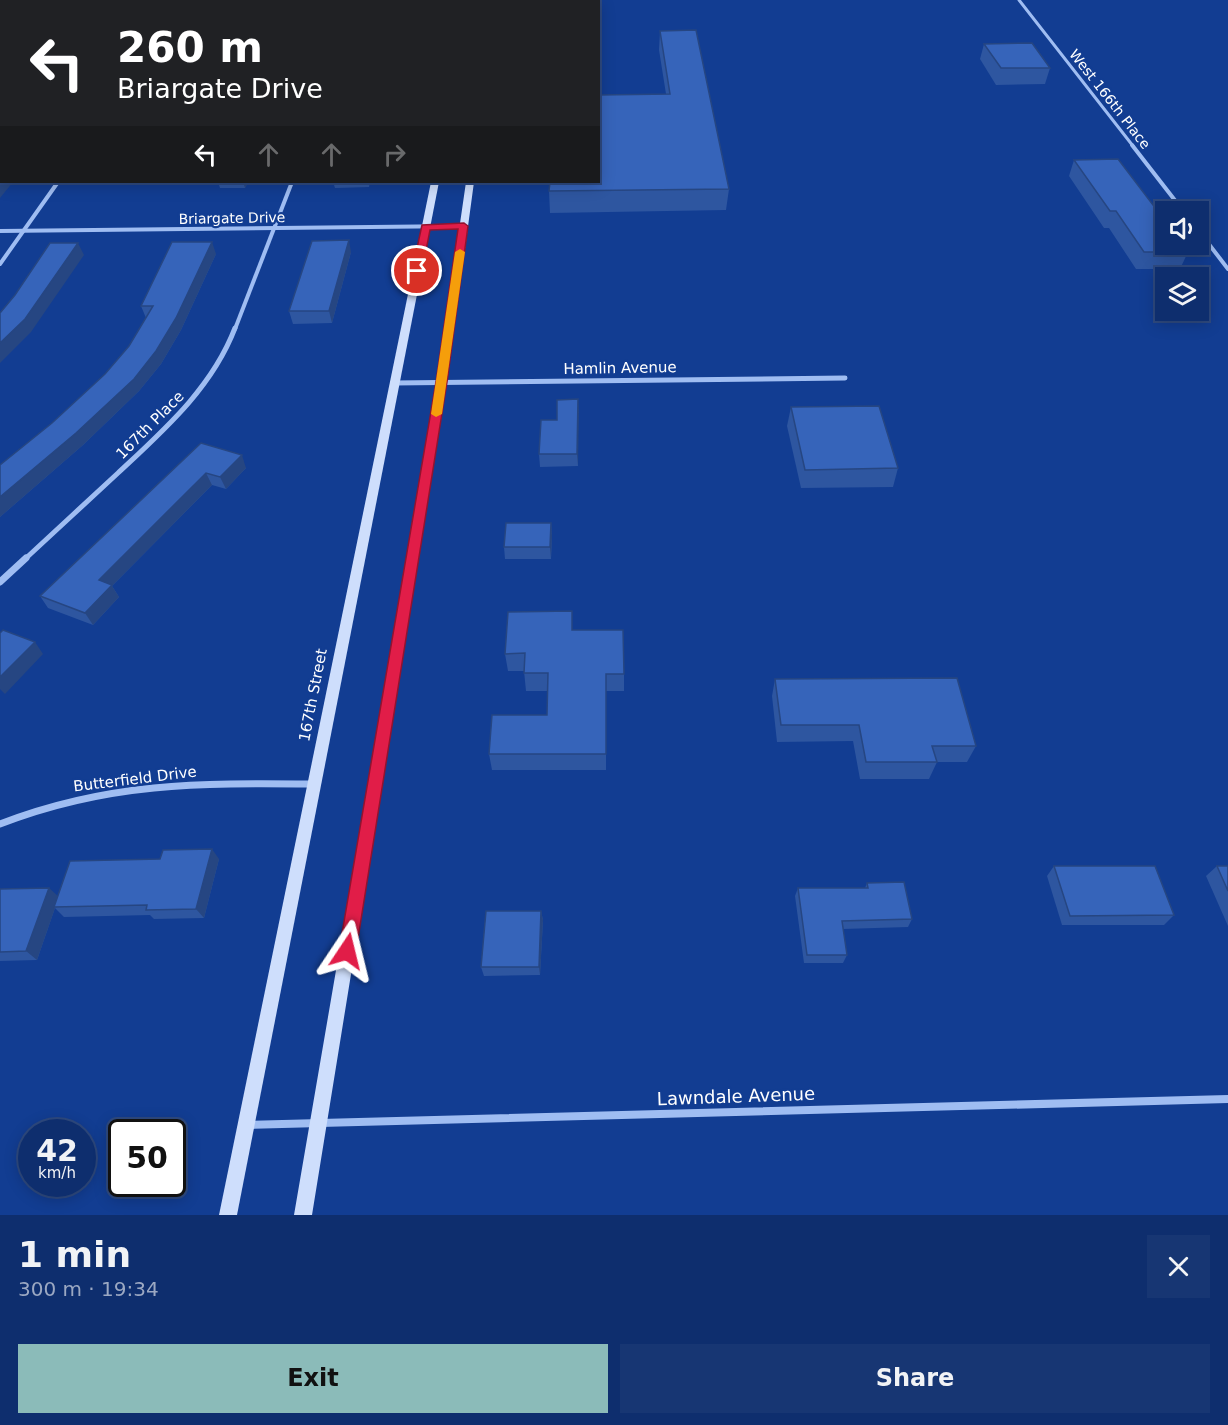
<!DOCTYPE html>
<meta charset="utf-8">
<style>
:root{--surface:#0e2e6e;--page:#173673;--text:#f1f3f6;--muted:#9ba8c2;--line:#2e4a81;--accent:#8bbbb9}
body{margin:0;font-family:"DejaVu Sans",sans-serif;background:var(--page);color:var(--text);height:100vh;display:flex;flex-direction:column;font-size:22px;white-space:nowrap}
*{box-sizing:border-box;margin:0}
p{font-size:20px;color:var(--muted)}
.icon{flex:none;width:33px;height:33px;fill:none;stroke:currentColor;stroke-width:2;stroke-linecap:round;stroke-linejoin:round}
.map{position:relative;height:1215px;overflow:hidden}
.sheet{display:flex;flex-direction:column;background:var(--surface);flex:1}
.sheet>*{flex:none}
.guide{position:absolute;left:0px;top:0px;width:600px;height:183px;box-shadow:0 3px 15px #0003,0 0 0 2px var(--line);background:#202124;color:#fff;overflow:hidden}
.buttons{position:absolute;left:1155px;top:201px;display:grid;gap:12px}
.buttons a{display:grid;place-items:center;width:54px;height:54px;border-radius:0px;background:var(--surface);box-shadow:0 3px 15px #0003,0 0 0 2px var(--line);font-size:30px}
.speed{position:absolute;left:18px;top:1119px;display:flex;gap:12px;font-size:30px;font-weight:700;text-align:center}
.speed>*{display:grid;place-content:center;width:78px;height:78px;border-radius:50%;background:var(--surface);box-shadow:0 3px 15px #0003,0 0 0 2px var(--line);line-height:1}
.speed small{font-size:15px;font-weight:400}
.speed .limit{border:3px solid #111;border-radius:9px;background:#fff;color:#111}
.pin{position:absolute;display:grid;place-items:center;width:51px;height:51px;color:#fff;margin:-26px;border:3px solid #fff;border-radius:50%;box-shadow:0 2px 6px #0007}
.me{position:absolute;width:66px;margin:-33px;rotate:10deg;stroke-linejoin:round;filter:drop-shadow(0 0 4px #0008)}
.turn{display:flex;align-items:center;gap:21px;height:126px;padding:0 18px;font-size:27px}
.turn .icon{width:78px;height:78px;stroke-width:2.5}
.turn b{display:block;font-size:42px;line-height:51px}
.lanes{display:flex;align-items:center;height:57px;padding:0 18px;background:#0003;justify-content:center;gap:30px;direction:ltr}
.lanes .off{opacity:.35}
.round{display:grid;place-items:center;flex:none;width:63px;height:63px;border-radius:0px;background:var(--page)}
.head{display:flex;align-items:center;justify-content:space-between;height:102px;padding:0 18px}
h1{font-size:36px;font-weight:700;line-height:45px}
.action{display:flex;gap:12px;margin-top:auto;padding:12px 18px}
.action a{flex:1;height:69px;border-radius:0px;background:var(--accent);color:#111;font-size:24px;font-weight:700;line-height:69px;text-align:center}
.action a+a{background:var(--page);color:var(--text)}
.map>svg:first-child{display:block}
</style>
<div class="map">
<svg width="1228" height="1215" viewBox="0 0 1228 1215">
<rect width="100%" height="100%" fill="#123d92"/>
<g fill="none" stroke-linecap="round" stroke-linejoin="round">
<path stroke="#9fbdf2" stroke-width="3" d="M1019,0L1133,146"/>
<g stroke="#9fbdf2" stroke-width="4">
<path d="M1132,145L1184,212"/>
<path d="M1198,230L1228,269"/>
<path d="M0,231L464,226"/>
<path d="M0,264L58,182"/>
<path d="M235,329L292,182"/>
</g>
<g stroke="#9fbdf2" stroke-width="5">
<path d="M394,383L845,378"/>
<path d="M24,560C55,531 87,502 118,473C164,430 212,388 235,328"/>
</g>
<g stroke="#9fbdf2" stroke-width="7">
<path d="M0,582L26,558"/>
<path d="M0,824C108,782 200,783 313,784"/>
</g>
<path stroke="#9fbdf2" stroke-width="8" d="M248,1125L1228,1099"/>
<g fill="#cedefc" fill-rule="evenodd">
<rect x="468" y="0" width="6" height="2"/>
<path d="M493,0H499L492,2Z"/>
<path d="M431,182H439L237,1215H219Z"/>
<path d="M466,182H474L447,382L312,1215H294L437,382Z"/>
</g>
</g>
<g fill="#2e56a0">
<path d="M660,31L729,189L726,210L550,213L549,191L666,94L659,50Z"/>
<path d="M984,44L1050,68L1045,84L996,85L980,59Z"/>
<path d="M1074,160L1188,252L1180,269H1136L1109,228H1104L1069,176Z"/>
<path d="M218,182H248L245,188H220Z"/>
<path d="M333,182H370L369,187L335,188Z"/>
<path d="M351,252L332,323L293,324L289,311Z"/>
<path d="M216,254L181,330L161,364L139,391L83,445L0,517V465L52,423L105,374L129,346L146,318L141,306Z"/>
<path d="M578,399V466L540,467L539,454L557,420Z"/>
<path d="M791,407L898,468L893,487L801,488L787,426Z"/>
<path d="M201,443L246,468L226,489L212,485L112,586L119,597L93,625L48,608L40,596Z"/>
<path d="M551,523L552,536L551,559H505L504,547Z"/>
<path d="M573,630L624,674V691H606V770H492L489,754L547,715L548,691H526L524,671H508L505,654Z"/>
<path d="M775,679L976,746L967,762H937L929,779H860L853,741L777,742L772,696Z"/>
<path d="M219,859L204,918L154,919L150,915L64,917L55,908L37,960L0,961V889L58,896Z"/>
<path d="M1054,866L1174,915L1164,925H1062L1047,876Z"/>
<path d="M1217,866H1228V926L1206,876Z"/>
<path d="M867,883L912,919L908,927L843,929L847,955L843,963H804L795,896L798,888H865Z"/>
<path d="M541,911L543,920L540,975L484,976L481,967Z"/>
</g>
<g fill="#264682">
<path d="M142,0H152L151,2H141Z"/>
<path d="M2,180V182H13L0,198V182Z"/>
<path d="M243,182H248L245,188Z"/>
<path d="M349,240L351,252L332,323L329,311Z"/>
<path d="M212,242L216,254L181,330L161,364L139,391L83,445L0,517V497L76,433Z"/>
<path d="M78,243L84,255L31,332L0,363V343Z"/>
<path d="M578,399L579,412L578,466L577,454Z"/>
<path d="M242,455L246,468L226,489L220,477Z"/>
<path d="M206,473L212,485L112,586L119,597L93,625L85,613L99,580Z"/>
<path d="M551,523L552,536L551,559L550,547Z"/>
<path d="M35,642L43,654L5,694L0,689V677Z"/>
<path d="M212,849L219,859L204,918L196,909Z"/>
<path d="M49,888L59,897L54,907L55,908L37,960L26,951Z"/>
<path d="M541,911L543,920L540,975L539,967Z"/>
</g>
<g fill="#3664ba" stroke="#264682" stroke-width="1.5">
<path d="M18,0H142L141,2H17Z"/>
<path d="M2,17V180L0,182V18Z"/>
<path d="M696,30L729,189L549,191L550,182H598V95L670,94L660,31Z"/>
<path d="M1032,43L1050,68H1001L984,44Z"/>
<path d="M1118,159L1166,222V244H1182L1188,252H1144L1116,211H1110L1074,160Z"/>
<path d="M349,240L329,311H289L312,241Z"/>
<path d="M172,242H212L176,318L156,351L134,379L76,433L0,497V465L52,423L105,374L129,346L153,306H141Z"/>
<path d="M50,243H78L25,319L0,343V313L15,295Z"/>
<path d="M578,399L577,454H539L541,420H557V400Z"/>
<path d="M879,406L898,468L805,470L791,407Z"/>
<path d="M201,443L242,455L220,477L206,473L99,580L112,585L85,613L40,596Z"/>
<path d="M506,523H551L550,547H504Z"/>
<path d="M572,611V630H623L624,674H606V754H489L492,715H547L548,673H524L525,653L505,654L508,612Z"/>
<path d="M3,630L35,642L0,677V633Z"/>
<path d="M957,678L976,746H932L937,762H866L859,725H781L775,679Z"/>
<path d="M212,849L196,909L146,910L147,905L54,907L70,861L160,859L163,850Z"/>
<path d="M1054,866H1155L1174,915L1070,916Z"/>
<path d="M1217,866H1228V891Z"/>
<path d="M904,882L912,919L842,921L847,955H807L798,888H868L867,883Z"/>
<path d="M49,888L26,951L0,952V889Z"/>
<path d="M486,911H541L539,967H481Z"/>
</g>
<path fill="#e11d48" stroke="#92132f" stroke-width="1.5" d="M464,223L468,226L447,382L356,951L354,958L347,960L341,958L339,951L436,382L458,229L430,230L422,271L417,274L412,271L422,225Z"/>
<path fill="#f59e0b" d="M460,249L465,252L442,414L436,417L431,414L455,252Z"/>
<g text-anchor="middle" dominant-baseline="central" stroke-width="4.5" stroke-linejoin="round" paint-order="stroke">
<g font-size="14" fill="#fff" stroke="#123d92">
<text transform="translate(1110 99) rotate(52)">West 166th Place</text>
<text transform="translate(232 218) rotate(-1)">Briargate Drive</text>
</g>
<g font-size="15" fill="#fff" stroke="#123d92">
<text transform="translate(620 368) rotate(-1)">Hamlin Avenue</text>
<text transform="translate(150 425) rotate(-45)">167th Place</text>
<text transform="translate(313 695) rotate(-79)">167th Street</text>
<text transform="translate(135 779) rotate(-7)">Butterfield Drive</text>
</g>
<g font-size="18" fill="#fff" stroke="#123d92">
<text transform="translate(736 1096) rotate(-2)">Lawndale Avenue</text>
</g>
</g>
</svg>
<div class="buttons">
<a><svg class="icon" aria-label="sound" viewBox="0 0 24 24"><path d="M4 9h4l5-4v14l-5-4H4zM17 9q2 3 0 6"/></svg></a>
<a><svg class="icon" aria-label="layers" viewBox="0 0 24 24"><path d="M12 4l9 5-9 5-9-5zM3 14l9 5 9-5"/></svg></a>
</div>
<div class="speed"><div>42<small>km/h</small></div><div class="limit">50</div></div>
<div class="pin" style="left:417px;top:271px;background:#d93025"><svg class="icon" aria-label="arrive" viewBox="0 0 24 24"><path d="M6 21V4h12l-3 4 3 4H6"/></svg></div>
<svg class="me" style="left:347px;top:951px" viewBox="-20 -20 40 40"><path d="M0-17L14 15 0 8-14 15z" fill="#e11d48" stroke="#fff" stroke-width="4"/></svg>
<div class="guide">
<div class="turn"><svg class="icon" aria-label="left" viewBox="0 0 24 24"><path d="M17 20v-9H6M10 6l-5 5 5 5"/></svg><div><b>260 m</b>Briargate Drive</div></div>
<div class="lanes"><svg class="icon" aria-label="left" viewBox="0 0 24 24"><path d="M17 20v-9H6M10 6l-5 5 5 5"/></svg><svg class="icon off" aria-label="ahead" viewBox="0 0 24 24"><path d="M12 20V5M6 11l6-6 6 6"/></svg><svg class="icon off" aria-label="ahead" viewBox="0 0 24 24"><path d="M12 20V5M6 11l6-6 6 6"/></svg><svg class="icon off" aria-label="right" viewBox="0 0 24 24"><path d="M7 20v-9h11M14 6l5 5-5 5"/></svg></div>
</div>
</div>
<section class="sheet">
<div class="head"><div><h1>1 min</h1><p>300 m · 19:34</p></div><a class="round"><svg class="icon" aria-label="close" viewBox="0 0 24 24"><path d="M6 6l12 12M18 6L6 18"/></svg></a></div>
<div class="action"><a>Exit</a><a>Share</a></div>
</section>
